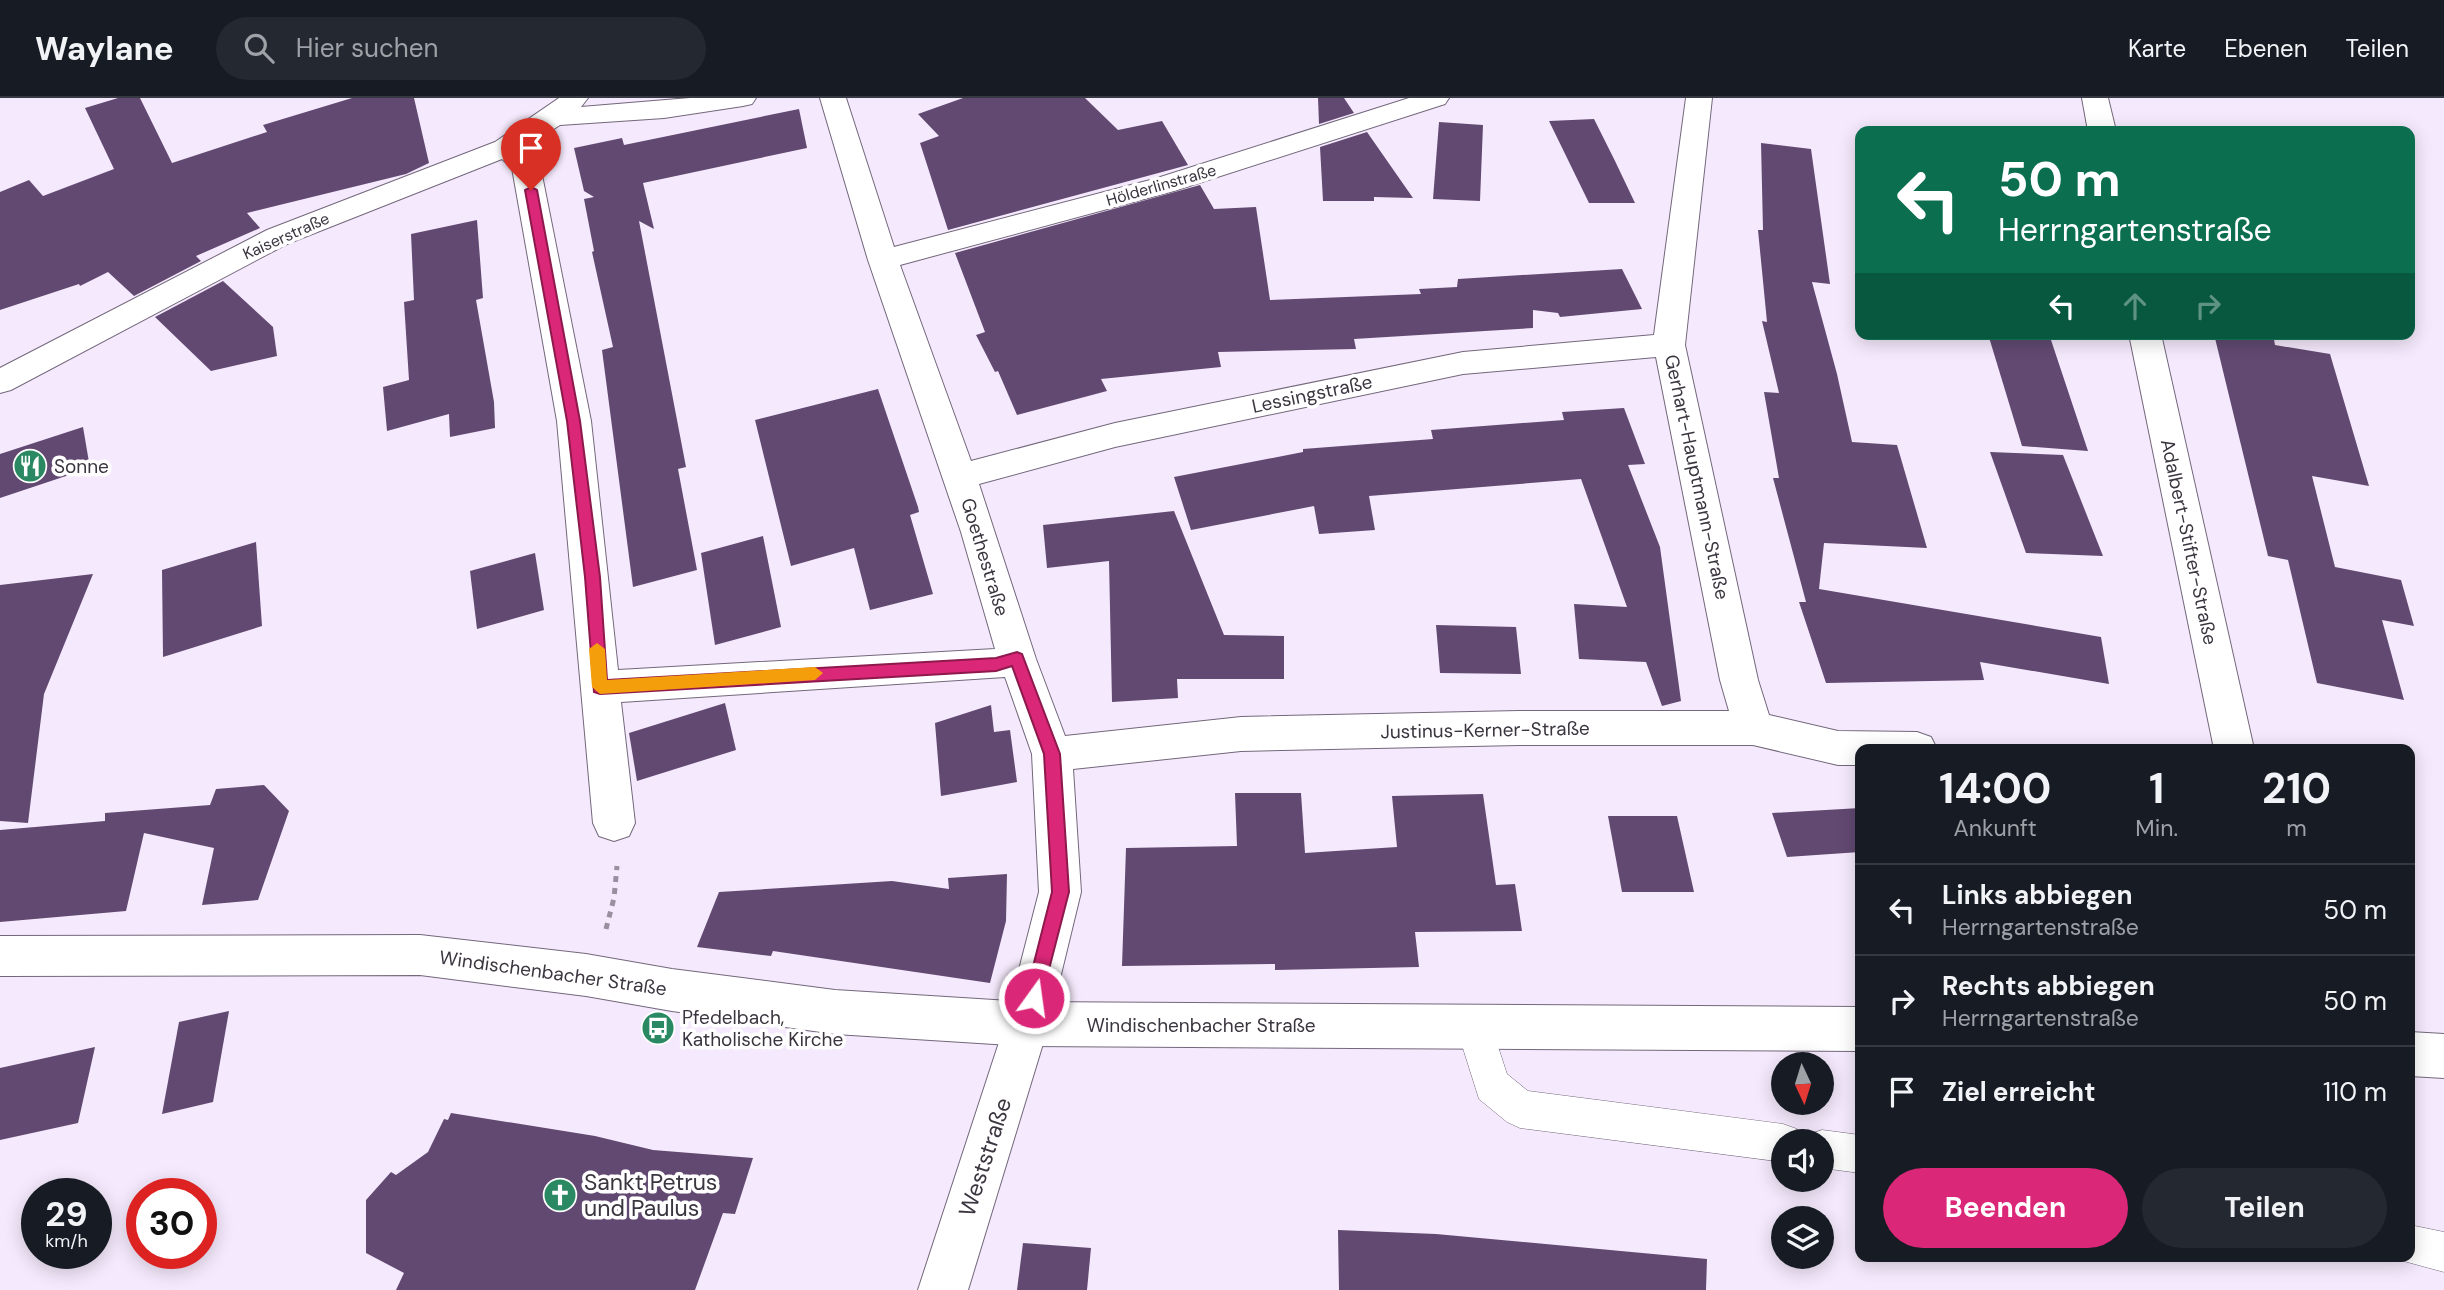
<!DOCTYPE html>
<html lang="de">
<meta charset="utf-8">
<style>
:root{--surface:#171b24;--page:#242831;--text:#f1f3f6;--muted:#9ea1a6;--line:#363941;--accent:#db2777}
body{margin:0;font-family:"DM Sans",sans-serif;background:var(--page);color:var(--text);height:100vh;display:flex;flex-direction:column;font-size:26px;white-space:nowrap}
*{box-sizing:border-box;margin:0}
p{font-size:23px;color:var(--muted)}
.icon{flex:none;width:38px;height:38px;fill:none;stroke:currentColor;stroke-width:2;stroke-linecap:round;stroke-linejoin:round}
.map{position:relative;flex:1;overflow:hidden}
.panel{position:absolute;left:1855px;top:646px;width:560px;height:518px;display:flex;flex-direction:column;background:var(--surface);border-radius:14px;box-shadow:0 4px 18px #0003}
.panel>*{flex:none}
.banner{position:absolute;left:1855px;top:28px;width:560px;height:214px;border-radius:14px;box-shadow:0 4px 18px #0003;background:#0b6e4f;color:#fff;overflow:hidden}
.needle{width:46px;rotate:176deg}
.buttons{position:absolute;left:1771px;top:954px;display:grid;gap:14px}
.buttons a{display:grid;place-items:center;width:63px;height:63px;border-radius:50%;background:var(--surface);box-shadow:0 4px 18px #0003;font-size:35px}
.speed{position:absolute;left:21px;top:1080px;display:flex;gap:14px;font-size:35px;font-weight:700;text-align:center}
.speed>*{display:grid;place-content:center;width:91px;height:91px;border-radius:50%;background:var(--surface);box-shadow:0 4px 18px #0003;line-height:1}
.speed small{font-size:18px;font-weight:400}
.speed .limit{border:10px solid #d22;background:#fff;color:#111}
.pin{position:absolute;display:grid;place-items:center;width:60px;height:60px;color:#fff;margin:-72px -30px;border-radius:50% 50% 50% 0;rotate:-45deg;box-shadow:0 0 7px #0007}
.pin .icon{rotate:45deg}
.me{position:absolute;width:77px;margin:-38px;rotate:14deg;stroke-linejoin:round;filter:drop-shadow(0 0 5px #0008)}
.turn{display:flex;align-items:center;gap:24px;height:147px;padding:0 28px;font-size:32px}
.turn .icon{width:91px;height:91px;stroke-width:2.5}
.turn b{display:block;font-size:49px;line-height:60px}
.lanes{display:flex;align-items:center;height:66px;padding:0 28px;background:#0003;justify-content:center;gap:35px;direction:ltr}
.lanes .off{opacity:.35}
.eta{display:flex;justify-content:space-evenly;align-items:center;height:119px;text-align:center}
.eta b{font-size:42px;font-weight:700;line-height:49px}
.primary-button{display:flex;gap:14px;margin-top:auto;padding:14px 28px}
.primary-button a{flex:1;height:80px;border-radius:42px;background:var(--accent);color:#fff;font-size:28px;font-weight:700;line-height:80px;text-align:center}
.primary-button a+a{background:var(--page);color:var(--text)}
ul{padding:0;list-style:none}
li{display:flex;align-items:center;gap:21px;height:91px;padding:0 28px;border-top:2px solid var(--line)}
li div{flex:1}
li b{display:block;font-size:26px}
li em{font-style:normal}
header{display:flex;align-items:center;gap:42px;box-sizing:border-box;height:98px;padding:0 35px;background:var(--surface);border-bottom:2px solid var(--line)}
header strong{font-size:33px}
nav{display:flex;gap:38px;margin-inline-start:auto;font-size:24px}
.search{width:490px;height:63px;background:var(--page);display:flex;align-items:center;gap:18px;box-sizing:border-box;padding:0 24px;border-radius:38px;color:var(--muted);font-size:26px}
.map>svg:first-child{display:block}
</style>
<header>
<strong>Waylane</strong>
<div class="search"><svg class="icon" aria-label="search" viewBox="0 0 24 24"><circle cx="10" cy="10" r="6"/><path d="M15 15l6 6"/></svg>Hier suchen</div>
<nav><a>Karte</a><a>Ebenen</a><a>Teilen</a></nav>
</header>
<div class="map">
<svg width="2444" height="1192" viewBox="0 0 2444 1192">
<rect width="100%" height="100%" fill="#f5eafd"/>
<g fill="#624972">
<path d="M118,0H140L172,65L267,34L263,27L352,0H414L429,65L406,76L247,115L260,130L196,158L201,163L134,198L108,174L80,188L79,186L0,212V94L29,82L43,98L114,71L85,10Z"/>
<path d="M963,0H1085L1118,32L1162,23L1188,67L948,132L920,45L939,38L918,16Z"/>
<path d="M1318,0H1344L1354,15L1319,26Z"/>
<path d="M799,11L807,50L643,85L654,131L639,123L686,369L678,371L697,472L633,489L602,252L613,249L592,154L594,153L584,101L594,99L584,93L574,50L622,40L624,47Z"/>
<path d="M1594,21L1615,63L1635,105H1589L1549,23Z"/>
<path d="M1439,24L1483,27L1480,103L1433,101Z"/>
<path d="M1367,34L1413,100L1374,99V103H1323L1320,49Z"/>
<path d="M1761,45L1811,51L1830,186L1812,184L1837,276L1852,344L1897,347L1927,450L1824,445L1819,491L2101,539L2109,586L1980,564L1984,582L1826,585L1799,504H1806L1773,380H1779L1764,294L1779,295L1762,223L1767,224L1758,132H1763Z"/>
<path d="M1200,87L1214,111L1256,109L1270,202L1421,196L1419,191L1457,189L1458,181L1622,171L1642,211L1560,219L1558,215L1533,212V230L1354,241L1356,251L1218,254L1221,269L1101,281L1107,293L1017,317L998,273L995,274L976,237L985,234L955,155Z"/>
<path d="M477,122L483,200L476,202L494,304L495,330L450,339L449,316L387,333L383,289L409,282L404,204L414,202L411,136Z"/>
<path d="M223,183L273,229L277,258L211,273L155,219Z"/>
<path d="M1988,236H2049L2088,353L2022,348Z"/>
<path d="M2214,236H2273L2275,247L2330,256L2369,388L2312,378L2335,469L2401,482L2414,528L2382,522L2404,602L2317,585L2288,462L2268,458Z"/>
<path d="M878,291L918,409L919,414L910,417L933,496L870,512L854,450L791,468L755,322Z"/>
<path d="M1624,310L1645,366L1628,367L1660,449L1681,603L1662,608L1646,564L1579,561L1574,506L1627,509L1581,381L1369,398L1375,432L1319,436L1314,408L1191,432L1174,379L1303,354V351L1433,341L1431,332L1564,322L1562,314Z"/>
<path d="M83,329L90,370L0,400V356Z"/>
<path d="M1990,354L2063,357L2103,458L2026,455Z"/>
<path d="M1174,413L1224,537L1284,538V581H1177L1178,600L1112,604L1109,463L1047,470L1043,427Z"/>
<path d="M763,438L781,529L715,547L701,455Z"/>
<path d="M256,444L262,528L163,559L162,472Z"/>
<path d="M535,455L544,512L477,531L470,473Z"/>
<path d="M93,476L44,596L28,725L0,723V487Z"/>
<path d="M1436,527L1516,529L1521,576L1440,575Z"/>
<path d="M725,605L736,652L637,683L629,635Z"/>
<path d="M991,607L994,634L1010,632L1017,684L941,698L935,625Z"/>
<path d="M264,687L289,713L258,802L202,807L214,750L144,735L126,813L0,824V732L105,723V715L210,707L216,691Z"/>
<path d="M1235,695H1301L1305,755L1397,749L1392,698L1483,696L1496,787L1515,786L1522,833L1415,834L1419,869L1275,872V866L1122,868L1126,750L1237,748Z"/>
<path d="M1860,710V754L1787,759L1772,715Z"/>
<path d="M1608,718H1677L1694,794H1622Z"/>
<path d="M1007,776L1006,823L990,885L773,853L771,858L697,849L719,794L892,783L949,791L948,780Z"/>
<path d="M229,913L213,1004L162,1016L179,924Z"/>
<path d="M95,949L78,1025L0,1042V970Z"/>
<path d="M451,1015L595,1038L653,1052L753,1060L735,1116L723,1115L695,1192H396L404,1175L366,1155V1102L391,1074L396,1077L428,1054L444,1021L448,1022Z"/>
<path d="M1338,1132L1436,1136L1707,1161L1706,1192H1339Z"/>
<path d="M1023,1145L1091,1150L1087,1192H1017Z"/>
</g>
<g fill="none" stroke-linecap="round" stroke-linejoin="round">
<defs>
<g id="service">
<path d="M1474,910L1487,915L1507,976L1528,993L1783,1026L1797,1031L1802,1043H1783V1064L1520,1030L1507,1024L1479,1001L1456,928L1461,915Z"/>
<path d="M1822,1032L1860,1037V1075L1822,1070V1043H1806L1808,1037Z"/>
<path d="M2410,1127L2444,1134V1174L2396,1161L2395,1158H2410Z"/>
</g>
<g id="minor">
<path d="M559,0H588L581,9L690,0H756L752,6L743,8L664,20L560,27L523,51L540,67L591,323L618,572L995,551L961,434L868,162L820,0H846L894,149L1154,81L1409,0H1449L1445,6L1174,93L900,167L971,363L1115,325L1463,254L1654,237L1686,0H1712L1685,247L1758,582L1769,617L1838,633L1917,634L1931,639L1937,651H1860V667H1838L1753,647H1519L1241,653L1073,671L1081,794L1049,926L968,1192H918L1005,926L1039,794L1032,656L1005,579L621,604L635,725L629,738L614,743L599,738L593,725L557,323L512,70L502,61L287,146L11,292L0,295V270L267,132L495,44ZM1656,259L1720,582L1729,613H1519L1241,619L1065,638L1036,561L979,386L1115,349L1463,276Z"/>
<path d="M2082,0H2108L2116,33H2088Z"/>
<path d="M2129,236H2161L2254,651H2214Z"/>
</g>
<g id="tertiary">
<path d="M420,837L586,856L672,871L835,892L1027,904L1860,909V953L1027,948L835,936L672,913L586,898L420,877L0,878V838Z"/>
<path d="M2410,934L2444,936V980L2410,978Z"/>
</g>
</defs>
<use href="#service" stroke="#73677b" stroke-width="1"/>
<use href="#minor" stroke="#73677b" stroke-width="2"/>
<use href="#tertiary" stroke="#73677b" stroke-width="2"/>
<path stroke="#98909e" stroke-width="5" stroke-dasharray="6 6" stroke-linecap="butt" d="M606,831L614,800L617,768"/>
<use href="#service" fill="#fff" fill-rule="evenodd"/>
<use href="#minor" fill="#fff" fill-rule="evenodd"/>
<use href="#tertiary" fill="#fff" fill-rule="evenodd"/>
</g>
<path fill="#db2777" stroke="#8e194d" stroke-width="2" d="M531,89L537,92L580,323L600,479L607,582L996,560L1017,554L1022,556L1060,656L1069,794L1040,906L1034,909L1027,906L1025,900L1052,794L1044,656L1012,568L996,573L600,596L594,594L585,479L567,323L525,92Z"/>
<path fill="#f59e0b" d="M597,545L605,551L607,582L815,569L823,575L815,582L600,596L592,589L589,551Z"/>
<defs>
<symbol id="restaurant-disc" viewBox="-11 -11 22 22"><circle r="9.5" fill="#2a8962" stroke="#fff"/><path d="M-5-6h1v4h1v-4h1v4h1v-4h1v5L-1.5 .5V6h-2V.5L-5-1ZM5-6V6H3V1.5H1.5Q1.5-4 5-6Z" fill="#fff"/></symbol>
<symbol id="bus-disc" viewBox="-11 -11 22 22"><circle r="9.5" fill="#2a8962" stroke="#fff"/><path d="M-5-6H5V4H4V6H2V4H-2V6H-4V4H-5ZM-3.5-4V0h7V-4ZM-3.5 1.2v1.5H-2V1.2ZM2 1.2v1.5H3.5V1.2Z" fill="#fff"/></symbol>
<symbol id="church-disc" viewBox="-11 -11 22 22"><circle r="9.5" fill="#2a8962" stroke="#fff"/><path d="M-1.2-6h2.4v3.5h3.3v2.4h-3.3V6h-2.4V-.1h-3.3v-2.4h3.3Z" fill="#fff"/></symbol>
</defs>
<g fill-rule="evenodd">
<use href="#restaurant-disc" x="11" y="349" width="38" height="38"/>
<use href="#bus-disc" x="639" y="911" width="38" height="38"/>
<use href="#church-disc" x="541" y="1078" width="38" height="38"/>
</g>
<g text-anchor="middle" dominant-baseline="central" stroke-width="7" stroke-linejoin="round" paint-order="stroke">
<g font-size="16" fill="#3b353f" stroke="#fff">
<text transform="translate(1161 87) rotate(-16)">Hölderlinstraße</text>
<text transform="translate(286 138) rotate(-24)">Kaiserstraße</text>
</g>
<g font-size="19" fill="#3b353f" stroke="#fff">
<text transform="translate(1312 296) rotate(-12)">Lessingstraße</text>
<text transform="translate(1697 379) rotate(78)">Gerhart-Hauptmann-Straße</text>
<text transform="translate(2189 444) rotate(78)">Adalbert-Stifter-Straße</text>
<text transform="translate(985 459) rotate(73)">Goethestraße</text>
<text transform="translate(1485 632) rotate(-1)">Justinus-Kerner-Straße</text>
<text transform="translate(553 875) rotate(8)">Windischenbacher Straße</text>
<text x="1201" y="927">Windischenbacher Straße</text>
</g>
<g font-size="19" fill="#3b353f" stroke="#fff" text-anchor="start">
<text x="54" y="368">Sonne</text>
<text x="682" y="919">Pfedelbach,<tspan x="682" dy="22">Katholische Kirche</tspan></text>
</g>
<g font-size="23" fill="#3b353f" stroke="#fff">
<text transform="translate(985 1059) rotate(-72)">Weststraße</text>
</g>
<g font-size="23" fill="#3b353f" stroke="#fff" text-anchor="start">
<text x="584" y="1084">Sankt Petrus<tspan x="584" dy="26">und Paulus</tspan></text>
</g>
</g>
</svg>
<div class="buttons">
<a><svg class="needle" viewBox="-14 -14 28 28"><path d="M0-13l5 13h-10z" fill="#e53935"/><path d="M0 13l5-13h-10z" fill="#9ea1a6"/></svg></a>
<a><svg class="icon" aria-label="sound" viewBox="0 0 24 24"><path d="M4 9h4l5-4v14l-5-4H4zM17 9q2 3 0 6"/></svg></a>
<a><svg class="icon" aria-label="layers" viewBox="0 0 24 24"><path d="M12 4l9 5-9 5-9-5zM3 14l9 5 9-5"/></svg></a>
</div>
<div class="speed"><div>29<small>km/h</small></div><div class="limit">30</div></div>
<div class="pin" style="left:531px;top:92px;background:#d93025"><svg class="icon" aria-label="arrive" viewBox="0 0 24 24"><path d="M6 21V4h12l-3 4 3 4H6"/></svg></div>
<svg class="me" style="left:1034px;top:900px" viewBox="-20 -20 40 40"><circle r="17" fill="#db2777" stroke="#fff" stroke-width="3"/><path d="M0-11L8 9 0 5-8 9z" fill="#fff"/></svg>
<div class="banner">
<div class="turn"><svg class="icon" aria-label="left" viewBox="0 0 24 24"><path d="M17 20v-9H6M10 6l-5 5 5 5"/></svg><div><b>50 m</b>Herrngartenstraße</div></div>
<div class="lanes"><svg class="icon" aria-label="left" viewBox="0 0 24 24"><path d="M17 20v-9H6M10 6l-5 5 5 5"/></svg><svg class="icon off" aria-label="ahead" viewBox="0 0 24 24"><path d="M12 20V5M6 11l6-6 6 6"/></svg><svg class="icon off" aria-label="right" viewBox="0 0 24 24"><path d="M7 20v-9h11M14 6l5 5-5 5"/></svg></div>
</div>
<section class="panel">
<div class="eta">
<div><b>14:00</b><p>Ankunft</p></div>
<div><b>1</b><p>Min.</p></div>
<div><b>210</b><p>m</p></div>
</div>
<ul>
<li><svg class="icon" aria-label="left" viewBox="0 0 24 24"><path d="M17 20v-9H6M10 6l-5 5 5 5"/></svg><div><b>Links abbiegen</b><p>Herrngartenstraße</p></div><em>50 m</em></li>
<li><svg class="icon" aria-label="right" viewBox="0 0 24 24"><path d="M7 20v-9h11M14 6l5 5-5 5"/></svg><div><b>Rechts abbiegen</b><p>Herrngartenstraße</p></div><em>50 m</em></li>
<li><svg class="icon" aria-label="arrive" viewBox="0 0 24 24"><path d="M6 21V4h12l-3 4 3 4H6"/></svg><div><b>Ziel erreicht</b></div><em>110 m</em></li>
</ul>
<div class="primary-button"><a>Beenden</a><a>Teilen</a></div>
</section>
</div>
